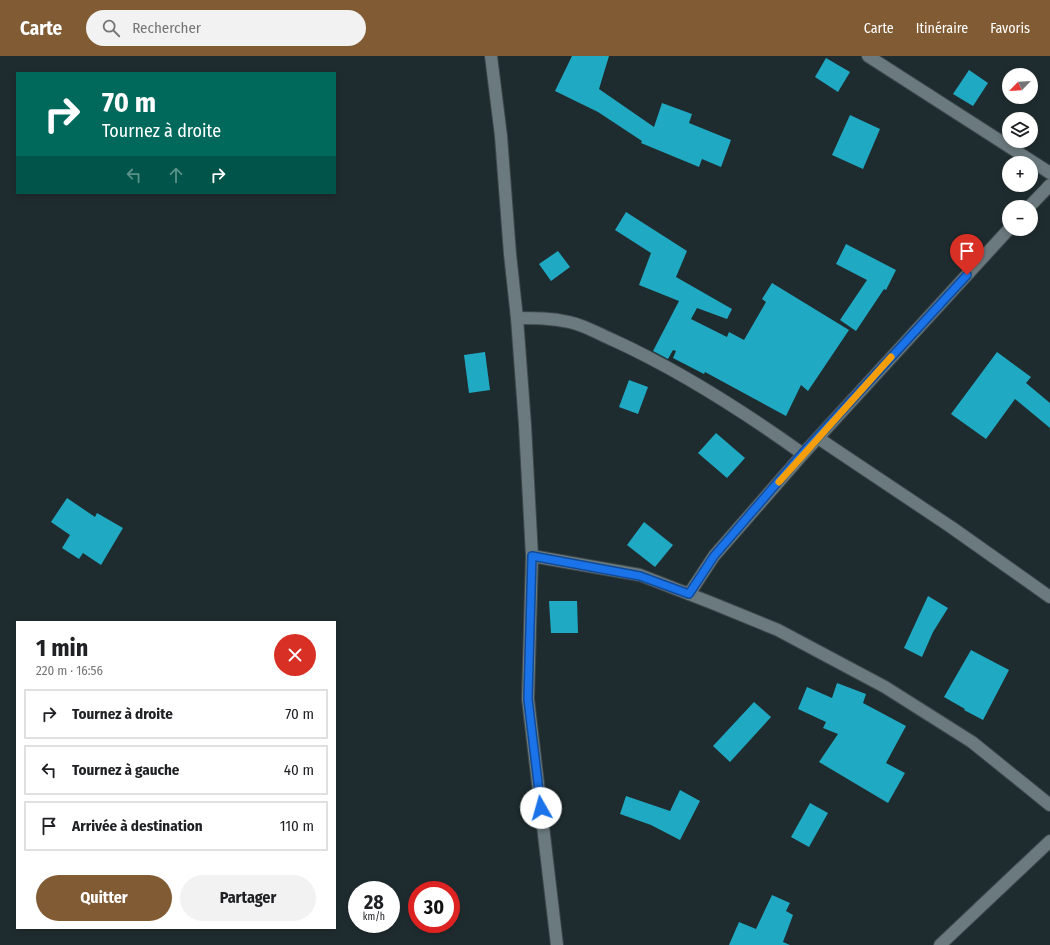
<!DOCTYPE html>
<html lang="fr">
<meta charset="utf-8">
<style>
:root{--surface:#fff;--page:#f2f2f2;--text:#202124;--muted:#757577;--line:#e0e0e0;--accent:#805b34}
body{margin:0;font-family:"Fira Sans Condensed",sans-serif;background:var(--page);color:var(--text);height:100vh;display:flex;flex-direction:column;font-size:15px;white-space:nowrap}
*{box-sizing:border-box;margin:0}
p{font-size:13px;color:var(--muted)}
.icon{flex:none;width:22px;height:22px;fill:none;stroke:currentColor;stroke-width:2;stroke-linecap:round;stroke-linejoin:round}
.map{position:relative;flex:1;overflow:hidden}
.panel{position:absolute;left:16px;top:565px;width:320px;height:308px;display:flex;flex-direction:column;background:var(--surface);border-radius:0px;box-shadow:0 2px 6px #0003}
.panel>*{flex:none}
.banner{position:absolute;left:16px;top:16px;width:320px;height:122px;border-radius:0px;box-shadow:0 2px 6px #0003;background:#00695c;color:#fff;overflow:hidden}
.needle{width:26px;rotate:245deg}
.fabs{position:absolute;left:1002px;top:12px;display:grid;gap:8px}
.fabs a{display:grid;place-items:center;width:36px;height:36px;border-radius:50%;background:var(--surface);box-shadow:0 2px 6px #0003;font-size:20px}
.speed{position:absolute;left:348px;top:825px;display:flex;gap:8px;font-size:20px;font-weight:700;text-align:center}
.speed>*{display:grid;place-content:center;width:52px;height:52px;border-radius:50%;background:var(--surface);box-shadow:0 2px 6px #0003;line-height:1}
.speed small{font-size:10px;font-weight:400}
.speed .limit{border:6px solid #d22;background:#fff;color:#111}
.pin{position:absolute;display:grid;place-items:center;width:34px;height:34px;color:#fff;margin:-41px -17px;border-radius:50% 50% 50% 0;rotate:-45deg;box-shadow:0 0 4px #0007}
.pin .icon{rotate:45deg}
.me{position:absolute;width:44px;margin:-22px;rotate:353deg;stroke-linejoin:round;filter:drop-shadow(0 0 3px #0008)}
.turn{display:flex;align-items:center;gap:14px;height:84px;padding:0 20px;font-size:18px}
.turn .icon{width:52px;height:52px;stroke-width:2.5}
.turn b{display:block;font-size:28px;line-height:34px}
.lanes{display:flex;align-items:center;height:38px;padding:0 20px;background:#0003;justify-content:center;gap:20px;direction:ltr}
.lanes .off{opacity:.35}
.round{display:grid;place-items:center;flex:none;width:42px;height:42px;border-radius:21px;background:var(--page)}
.head{display:flex;align-items:center;justify-content:space-between;height:68px;padding:0 20px}
h1{font-size:24px;font-weight:700;line-height:30px}
.button{display:flex;gap:8px;margin-top:auto;padding:8px 20px}
.button a{flex:1;height:46px;border-radius:24px;background:var(--accent);color:#fff;font-size:16px;font-weight:700;line-height:46px;text-align:center}
.button a+a{background:var(--page);color:var(--text)}
ul{padding:0;list-style:none}
li{display:flex;align-items:center;gap:12px;height:50px;margin:0 8px 6px;padding:0 12px;border:2px solid var(--line);border-radius:0px}
li div{flex:1}
li b{display:block;font-size:15px}
li em{font-style:normal}
header{display:flex;align-items:center;gap:24px;box-sizing:border-box;height:56px;padding:0 20px;background:var(--accent);color:#fff}
header strong{font-size:19px}
nav{display:flex;gap:22px;margin-inline-start:auto;font-size:14px}
.search{width:280px;height:36px;background:var(--page);display:flex;align-items:center;gap:10px;box-sizing:border-box;padding:0 14px;border-radius:22px;color:var(--muted);font-size:15px}
.map>svg:first-child{display:block}
</style>
<header>
<strong>Carte</strong>
<div class="search"><svg class="icon" aria-label="search" viewBox="0 0 24 24"><circle cx="10" cy="10" r="6"/><path d="M15 15l6 6"/></svg>Rechercher</div>
<nav><a>Carte</a><a>Itinéraire</a><a>Favoris</a></nav>
</header>
<div class="map">
<svg width="1050" height="889" viewBox="0 0 1050 889">
<rect width="100%" height="100%" fill="#1f2c2f"/>
<g fill="#20a9c3">
<path d="M572,0H609L599,33L654,71L662,47L692,58L689,67L731,84L721,111L702,103L699,111L641,87L642,85L598,56L555,35Z"/>
<path d="M826,2L850,16L838,36L815,21Z"/>
<path d="M969,14L988,27L973,50L953,38Z"/>
<path d="M850,59L880,73L863,113L832,99Z"/>
<path d="M626,156L687,195L676,221L732,253L727,263L697,252L691,263L727,281L729,276L744,284L766,246L762,243L772,227L849,274L808,335L801,329L786,360L705,316L704,318L673,302L676,295L673,294L668,303L653,295L679,245L639,229L651,197L615,174Z"/>
<path d="M846,188L896,214L886,234L884,233L856,275L840,264L867,224L836,208Z"/>
<path d="M558,195L570,211L551,225L539,208Z"/>
<path d="M485,296L490,334L469,337L464,299Z"/>
<path d="M997,296L1031,321L1026,327L1050,347V372L1015,343L986,383L951,358Z"/>
<path d="M629,324L648,331L638,358L619,351Z"/>
<path d="M716,377L745,402L727,422L698,397Z"/>
<path d="M67,442L95,461L97,457L123,472L101,509L83,497L79,503L62,492L70,479L51,466Z"/>
<path d="M644,466L673,489L655,511L627,489Z"/>
<path d="M928,540L948,552L933,576L922,601L904,592Z"/>
<path d="M549,545H577L578,577H551Z"/>
<path d="M971,594L1009,614L983,664L964,654L965,653L944,641Z"/>
<path d="M837,627L866,638L863,647L906,670L886,707L905,717L888,747L819,706L838,678L823,672L826,666L798,653L807,631L832,642Z"/>
<path d="M754,646L771,661L730,706L713,690Z"/>
<path d="M680,734L700,745L680,784L651,769L620,758L626,740L670,755Z"/>
<path d="M810,747L828,757L809,791L791,781Z"/>
<path d="M772,839L790,847L786,855L793,859L783,886L790,889H729L739,866L756,873Z"/>
</g>
<g fill="none" stroke-linecap="round" stroke-linejoin="round">
<defs>
<g id="minor">
<path d="M491,0L501,80L510,198L517,262L525,369L532,500L528,643L557,889"/>
<path d="M868,0L1050,117"/>
<path d="M1029,151L1050,129"/>
<path d="M517,262C535,262 551,262 569,266C584,269 599,278 613,284C681,315 743,355 803,398"/>
<path d="M818,382L951,471L1050,541"/>
<path d="M532,500L640,519L712,547L778,574L885,631L972,686L1050,749"/>
<path d="M689,538L714,500L803,398L1009,173"/>
<path d="M940,889L1050,785"/>
</g>
</defs>
<use href="#minor" stroke="#3d484b" stroke-width="14"/>
<use href="#minor" stroke="#6b7a7e" stroke-width="12"/>
</g>
<g fill="none" stroke-linecap="round" stroke-linejoin="round">
<defs>
<path id="route" d="M541,752L528,643L532,500L640,520L689,538L714,500L802,398L967,219"/>
</defs>
<use href="#route" stroke="#114b97" stroke-width="10"/>
<use href="#route" stroke="#1a73e8" stroke-width="7"/>
<path stroke="#f59e0b" stroke-width="7" d="M779,426L891,301"/>
</g>
</svg>
<div class="fabs">
<a><svg class="needle" viewBox="-14 -14 28 28"><path d="M0-13l5 13h-10z" fill="#e53935"/><path d="M0 13l5-13h-10z" fill="#757577"/></svg></a>
<a><svg class="icon" aria-label="layers" viewBox="0 0 24 24"><path d="M12 4l9 5-9 5-9-5zM3 14l9 5 9-5"/></svg></a>
<a>+</a>
<a>−</a>
</div>
<div class="speed"><div>28<small>km/h</small></div><div class="limit">30</div></div>
<div class="pin" style="left:967px;top:219px;background:#d93025"><svg class="icon" aria-label="arrive" viewBox="0 0 24 24"><path d="M6 21V4h12l-3 4 3 4H6"/></svg></div>
<svg class="me" style="left:541px;top:752px" viewBox="-20 -20 40 40"><circle r="19" fill="#fff"/><path d="M0-13L10 11 0 6-10 11z" fill="#1a73e8"/></svg>
<div class="banner">
<div class="turn"><svg class="icon" aria-label="right" viewBox="0 0 24 24"><path d="M7 20v-9h11M14 6l5 5-5 5"/></svg><div><b>70 m</b>Tournez à droite</div></div>
<div class="lanes"><svg class="icon off" aria-label="left" viewBox="0 0 24 24"><path d="M17 20v-9H6M10 6l-5 5 5 5"/></svg><svg class="icon off" aria-label="ahead" viewBox="0 0 24 24"><path d="M12 20V5M6 11l6-6 6 6"/></svg><svg class="icon" aria-label="right" viewBox="0 0 24 24"><path d="M7 20v-9h11M14 6l5 5-5 5"/></svg></div>
</div>
<section class="panel">
<div class="head"><div><h1>1 min</h1><p>220 m · 16:56</p></div><a class="round" style="background:#d93025;color:#fff"><svg class="icon" aria-label="close" viewBox="0 0 24 24"><path d="M6 6l12 12M18 6L6 18"/></svg></a></div>
<ul>
<li><svg class="icon" aria-label="right" viewBox="0 0 24 24"><path d="M7 20v-9h11M14 6l5 5-5 5"/></svg><div><b>Tournez à droite</b></div><em>70 m</em></li>
<li><svg class="icon" aria-label="left" viewBox="0 0 24 24"><path d="M17 20v-9H6M10 6l-5 5 5 5"/></svg><div><b>Tournez à gauche</b></div><em>40 m</em></li>
<li><svg class="icon" aria-label="arrive" viewBox="0 0 24 24"><path d="M6 21V4h12l-3 4 3 4H6"/></svg><div><b>Arrivée à destination</b></div><em>110 m</em></li>
</ul>
<div class="button"><a>Quitter</a><a>Partager</a></div>
</section>
</div>
